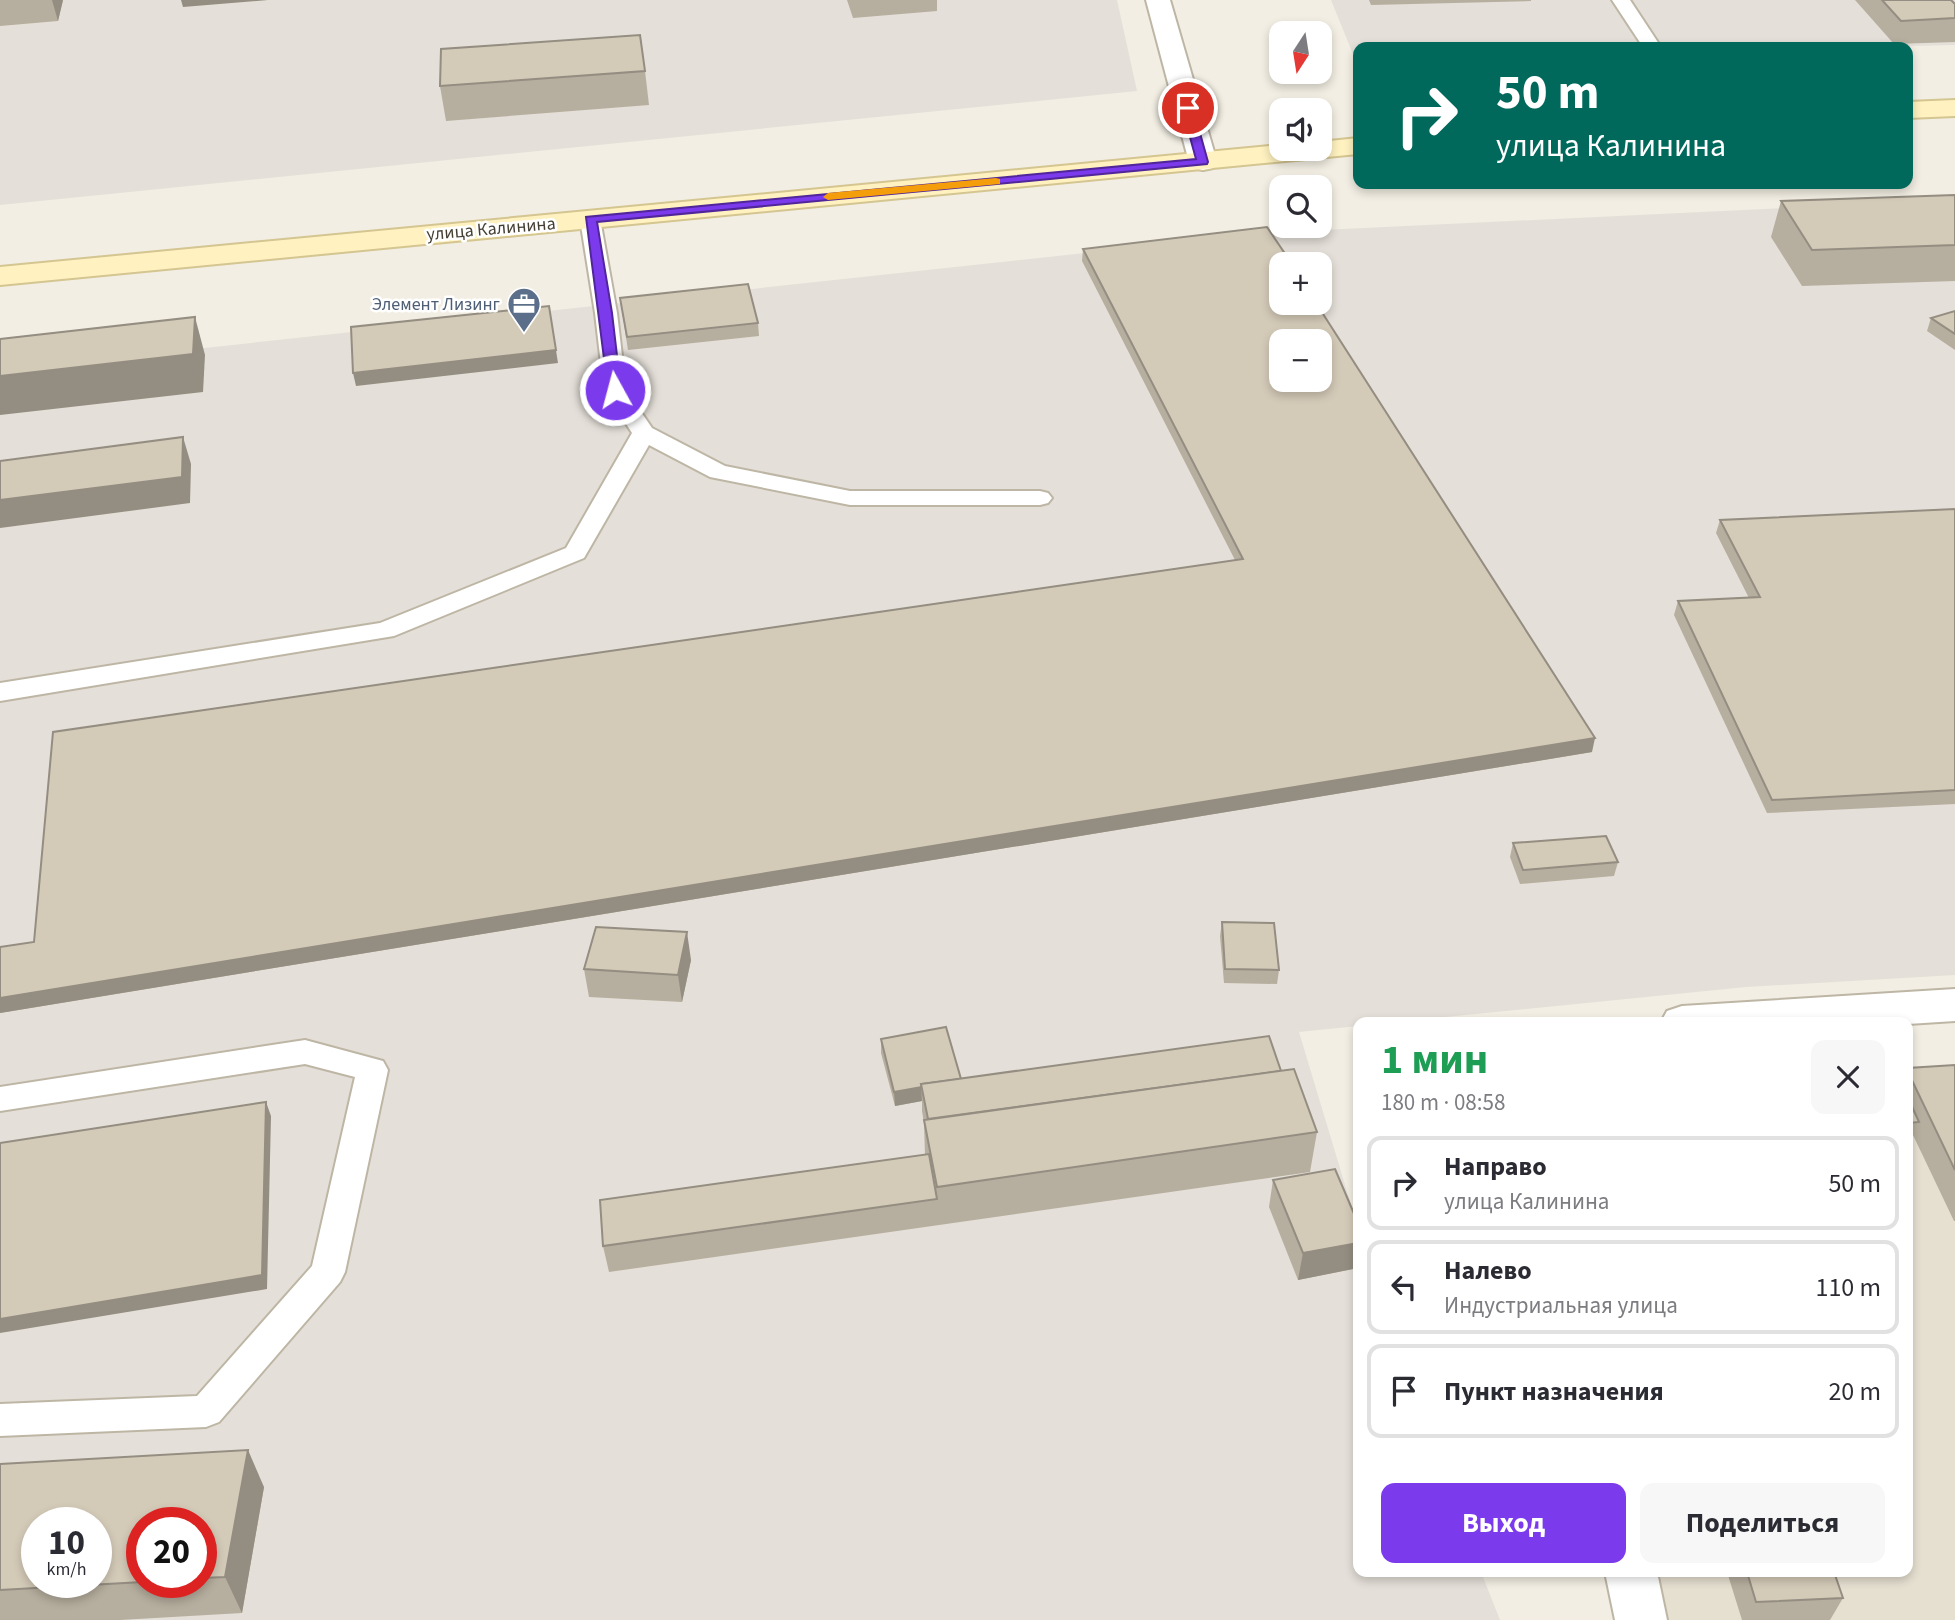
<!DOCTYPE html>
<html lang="ru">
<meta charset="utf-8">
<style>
:root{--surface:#fff;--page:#f7f7f7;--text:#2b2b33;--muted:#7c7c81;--line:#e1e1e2;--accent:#7c3aed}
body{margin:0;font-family:"Source Sans 3",sans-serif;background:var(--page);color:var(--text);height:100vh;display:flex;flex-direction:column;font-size:26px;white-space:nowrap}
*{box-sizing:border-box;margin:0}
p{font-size:23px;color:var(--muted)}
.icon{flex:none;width:38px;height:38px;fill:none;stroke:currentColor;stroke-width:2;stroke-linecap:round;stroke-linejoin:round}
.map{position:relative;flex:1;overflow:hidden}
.panel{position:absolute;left:1353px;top:1017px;width:560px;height:560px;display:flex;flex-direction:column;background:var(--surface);border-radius:14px;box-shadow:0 4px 10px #0003}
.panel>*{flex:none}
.guide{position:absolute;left:1353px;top:42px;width:560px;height:147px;border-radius:14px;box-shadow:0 4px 10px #0003;background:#00695c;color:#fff;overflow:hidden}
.needle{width:46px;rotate:192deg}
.fabs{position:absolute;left:1269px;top:21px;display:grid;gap:14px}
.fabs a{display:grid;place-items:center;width:63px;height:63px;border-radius:14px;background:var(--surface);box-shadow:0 4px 10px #0003;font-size:35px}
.speed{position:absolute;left:21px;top:1507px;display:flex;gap:14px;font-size:35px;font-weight:700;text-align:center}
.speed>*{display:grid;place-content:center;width:91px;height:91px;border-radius:50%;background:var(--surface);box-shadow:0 4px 10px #0003;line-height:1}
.speed small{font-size:18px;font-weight:400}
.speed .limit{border:10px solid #d22;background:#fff;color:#111}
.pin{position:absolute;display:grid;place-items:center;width:60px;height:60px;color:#fff;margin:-30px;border:4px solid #fff;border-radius:50%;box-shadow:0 2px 7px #0007}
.me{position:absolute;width:77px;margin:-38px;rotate:353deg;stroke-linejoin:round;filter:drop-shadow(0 0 5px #0008)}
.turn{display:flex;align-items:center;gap:24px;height:147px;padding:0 28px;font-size:32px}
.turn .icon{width:91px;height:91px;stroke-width:2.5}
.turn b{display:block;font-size:49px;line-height:60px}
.round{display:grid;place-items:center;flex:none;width:74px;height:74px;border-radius:14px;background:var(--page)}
.overview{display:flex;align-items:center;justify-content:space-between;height:119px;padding:0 28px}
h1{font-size:42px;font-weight:700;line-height:52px;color:#1e9e55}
.button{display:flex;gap:14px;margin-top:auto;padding:14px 28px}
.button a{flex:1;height:80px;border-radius:14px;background:var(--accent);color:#fff;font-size:28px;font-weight:700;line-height:80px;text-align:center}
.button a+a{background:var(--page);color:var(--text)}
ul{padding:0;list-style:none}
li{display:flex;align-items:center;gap:21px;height:94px;margin:0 14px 10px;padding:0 14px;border:4px solid var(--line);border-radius:14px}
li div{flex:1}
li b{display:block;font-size:26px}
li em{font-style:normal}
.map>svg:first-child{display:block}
</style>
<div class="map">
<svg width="1955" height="1620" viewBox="0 0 1955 1620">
<rect width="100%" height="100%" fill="#f2eee3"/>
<path fill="#e6e0d1" d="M1955,1071V1620H1668L1657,1572H1908V1075Z"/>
<g fill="#e4dfd8" fill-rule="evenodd">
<path d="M0,0H1117L1137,91L0,205Z"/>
<path d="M1331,0H1955V45L1874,47H1358L1357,64Z"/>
<path d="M1955,200V975L1746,987L1395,1022H1358V1026L1299,1032L1358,1228V1572H1481L1500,1620H0V370L1280,232ZM1281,264H1320V303H1281ZM1281,341H1320V380H1281ZM37,1522H96V1582H37ZM142,1522H201V1582H142Z"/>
</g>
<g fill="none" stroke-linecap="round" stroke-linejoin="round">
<defs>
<g id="lane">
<path d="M1612,0H1630L1661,47H1643Z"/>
<path d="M590,213L597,215L600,219L617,313L626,390L652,428L725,466L850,491H1040L1048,493L1052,498L1048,503L1040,505H850L710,477L649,445L584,558L394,636L0,701V683L380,623L566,548L632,433L604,390L595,313L580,219L583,215Z"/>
<path d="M305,1040L383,1061L388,1070L345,1272L340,1282L219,1422L206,1427L0,1436V1404L197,1396L312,1266L355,1077L305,1064L0,1111V1087Z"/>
</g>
<g id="street">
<path d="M1146,0H1170L1217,162L1213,168L1203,170L1193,168L1189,162Z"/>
<path d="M1955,989V1021L1908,1024L1661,1022L1667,1011L1682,1006Z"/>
<path d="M1605,1572H1657L1667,1620H1615Z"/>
</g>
<g id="secondary">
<path d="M1955,100V116L1908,118V102Z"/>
<path d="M1358,138V154L0,285V267L1281,145V149H1320V142Z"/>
</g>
</defs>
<use href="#lane" stroke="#beb6a5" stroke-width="4"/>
<use href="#street" stroke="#beb6a5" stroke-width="4"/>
<use href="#secondary" stroke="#d4c591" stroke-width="4"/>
<use href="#lane" fill="#fff" fill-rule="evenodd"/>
<use href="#street" fill="#fff" fill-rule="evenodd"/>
<use href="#secondary" fill="#fff2c0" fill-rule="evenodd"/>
</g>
<g fill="#b6ae9e" fill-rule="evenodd">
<path d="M0,0H63L58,21L0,26Z"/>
<path d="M847,0H937V11L853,18Z"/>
<path d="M1369,0H1531V1L1371,5Z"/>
<path d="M1855,0H1951L1955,4V42L1894,44Z"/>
<path d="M645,71L649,105L446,121L440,86Z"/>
<path d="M1955,195V281L1802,286L1771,237L1781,201Z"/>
<path d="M1083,249L1592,752L0,1013V947L34,942L1235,560L1082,261Z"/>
<path d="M620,298L758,323L759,336L628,350Z"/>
<path d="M1955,311V350L1927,331L1931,318Z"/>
<path d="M1955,509V804L1767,813L1674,615L1678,601L1749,598L1716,533L1720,520Z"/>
<path d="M1513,843L1618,862L1614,876L1520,884L1510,857Z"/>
<path d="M1222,922L1279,970L1277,984L1224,983L1220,936Z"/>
<path d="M691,960L682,1002L589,997L584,969Z"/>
<path d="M881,1039L961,1079L1281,1071L1317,1132L1310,1172L609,1272L603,1246L925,1155L924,1123L922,1111V1101L895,1106L881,1053Z"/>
<path d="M1955,1065V1221H1954L1913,1135L1908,1136V1068Z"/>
<path d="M1273,1180L1358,1223V1268L1298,1280L1269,1207Z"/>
<path d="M0,1464L264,1487L242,1613L120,1620H0ZM201,1522V1582H142Z"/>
<path d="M1727,1572H1834L1843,1598L1830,1620H1742Z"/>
</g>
<g fill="#948d81">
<path d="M52,0H63L58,21Z"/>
<path d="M181,0H268L183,7Z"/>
<path d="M549,306L558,363L356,386L353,373Z"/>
<path d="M195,317L205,355L203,392L0,415V376Z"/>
<path d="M183,437L191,464L190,503L0,528V500Z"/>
<path d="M1595,738L1592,752L0,1013V998Z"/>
<path d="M687,932L691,960L682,1002L678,975Z"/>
<path d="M921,1087L922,1101L895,1106L894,1092Z"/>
<path d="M266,1102L271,1116L267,1289L0,1333V1319Z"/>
<path d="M1358,1243V1268L1298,1280L1303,1253Z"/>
<path d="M248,1450L264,1487L242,1613L225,1577Z"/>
</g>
<g fill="#d4cab8" stroke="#948d81" stroke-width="2" fill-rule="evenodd">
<path d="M1882,0H1951L1955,4V18L1901,21Z"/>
<path d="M640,35L645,71L440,86L441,49Z"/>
<path d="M1955,195V245L1812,250L1781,201Z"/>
<path d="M1267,227L1292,264H1281V303H1316L1595,738L0,998V947L34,942L53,732L1243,559L1083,249ZM1281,341H1320V380H1281Z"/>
<path d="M748,284L758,323L627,337L620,298Z"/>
<path d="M549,306L556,350L353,373L351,327Z"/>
<path d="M1955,311V334L1931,318Z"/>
<path d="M195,317L193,354L0,376V339Z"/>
<path d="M183,437L182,477L0,500V461Z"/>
<path d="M1955,509V790L1772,800L1678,601L1760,597L1720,520Z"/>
<path d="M1606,836L1618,862L1523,870L1513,843Z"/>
<path d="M1222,922L1274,923L1279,970L1225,969Z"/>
<path d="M596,927L687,932L678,975L584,969Z"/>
<path d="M946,1027L961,1079L921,1084L922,1087L894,1092L881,1039Z"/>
<path d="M1269,1036L1281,1071L928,1119L921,1084Z"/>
<path d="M1955,1065V1170L1908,1072V1068Z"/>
<path d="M1294,1069L1317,1132L937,1187L924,1120Z"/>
<path d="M1908,1098L1919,1122L1908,1123Z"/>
<path d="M266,1102L262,1275L0,1319V1143Z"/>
<path d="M929,1154L937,1199L603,1246L600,1200Z"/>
<path d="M1335,1169L1358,1223V1243L1303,1253L1273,1180Z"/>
<path d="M248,1450L225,1577L201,1578V1522H142V1582L0,1590V1464ZM37,1522H96V1582H37Z"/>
<path d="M1747,1572H1834L1843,1598L1756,1602Z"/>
</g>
<path fill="#7c3aed" stroke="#51269a" stroke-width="2" d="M1188,105L1193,108L1208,162L1207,164L597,222L612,313L621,390L615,394L608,390L586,217L1196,159L1182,108Z"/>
<path fill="#f59e0b" d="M996,178L1000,179V184L828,200L823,197L828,193Z"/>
<defs>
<symbol id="office-pin" viewBox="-11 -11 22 30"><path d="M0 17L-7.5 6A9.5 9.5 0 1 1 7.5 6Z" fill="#5c6f8a" stroke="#fff"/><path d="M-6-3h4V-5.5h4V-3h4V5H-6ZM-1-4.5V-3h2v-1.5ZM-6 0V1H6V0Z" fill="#fff"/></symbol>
</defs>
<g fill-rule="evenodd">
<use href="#office-pin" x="505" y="285" width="38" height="52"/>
</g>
<g text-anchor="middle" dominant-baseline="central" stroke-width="5" stroke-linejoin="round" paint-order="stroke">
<g font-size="18" fill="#443e33" stroke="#fff">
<text transform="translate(491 229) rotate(-5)">улица Калинина</text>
</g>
<g font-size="18" fill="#4e5e75" stroke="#fff" text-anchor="end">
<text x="500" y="304">Элемент Лизинг</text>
</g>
</g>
</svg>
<div class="fabs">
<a><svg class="needle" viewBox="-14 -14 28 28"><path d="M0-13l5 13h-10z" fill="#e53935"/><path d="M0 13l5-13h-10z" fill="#7c7c81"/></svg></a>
<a><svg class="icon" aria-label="sound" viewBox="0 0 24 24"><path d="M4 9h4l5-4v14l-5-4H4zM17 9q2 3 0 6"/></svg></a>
<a><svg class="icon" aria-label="search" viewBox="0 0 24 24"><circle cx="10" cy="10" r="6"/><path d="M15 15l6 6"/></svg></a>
<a>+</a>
<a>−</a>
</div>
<div class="speed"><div>10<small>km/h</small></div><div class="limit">20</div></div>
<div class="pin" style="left:1188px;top:108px;background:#d93025"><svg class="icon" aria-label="arrive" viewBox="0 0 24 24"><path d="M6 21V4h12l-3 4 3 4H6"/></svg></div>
<svg class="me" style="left:615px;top:390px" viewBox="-20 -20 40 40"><circle r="17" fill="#7c3aed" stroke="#fff" stroke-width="3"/><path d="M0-11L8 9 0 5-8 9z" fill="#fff"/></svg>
<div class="guide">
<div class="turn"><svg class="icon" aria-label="right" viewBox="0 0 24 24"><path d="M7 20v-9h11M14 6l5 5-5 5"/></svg><div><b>50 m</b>улица Калинина</div></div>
</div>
<section class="panel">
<div class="overview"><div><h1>1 мин</h1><p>180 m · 08:58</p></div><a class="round"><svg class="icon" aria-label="close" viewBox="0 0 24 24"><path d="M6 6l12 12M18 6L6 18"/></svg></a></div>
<ul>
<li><svg class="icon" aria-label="right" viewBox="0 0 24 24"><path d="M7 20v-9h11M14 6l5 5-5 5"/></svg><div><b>Направо</b><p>улица Калинина</p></div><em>50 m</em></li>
<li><svg class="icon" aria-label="left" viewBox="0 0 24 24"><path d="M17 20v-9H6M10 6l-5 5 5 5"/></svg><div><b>Налево</b><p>Индустриальная улица</p></div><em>110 m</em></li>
<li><svg class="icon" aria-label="arrive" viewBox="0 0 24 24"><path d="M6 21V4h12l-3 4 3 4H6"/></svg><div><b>Пункт назначения</b></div><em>20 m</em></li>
</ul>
<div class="button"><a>Выход</a><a>Поделиться</a></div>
</section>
</div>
